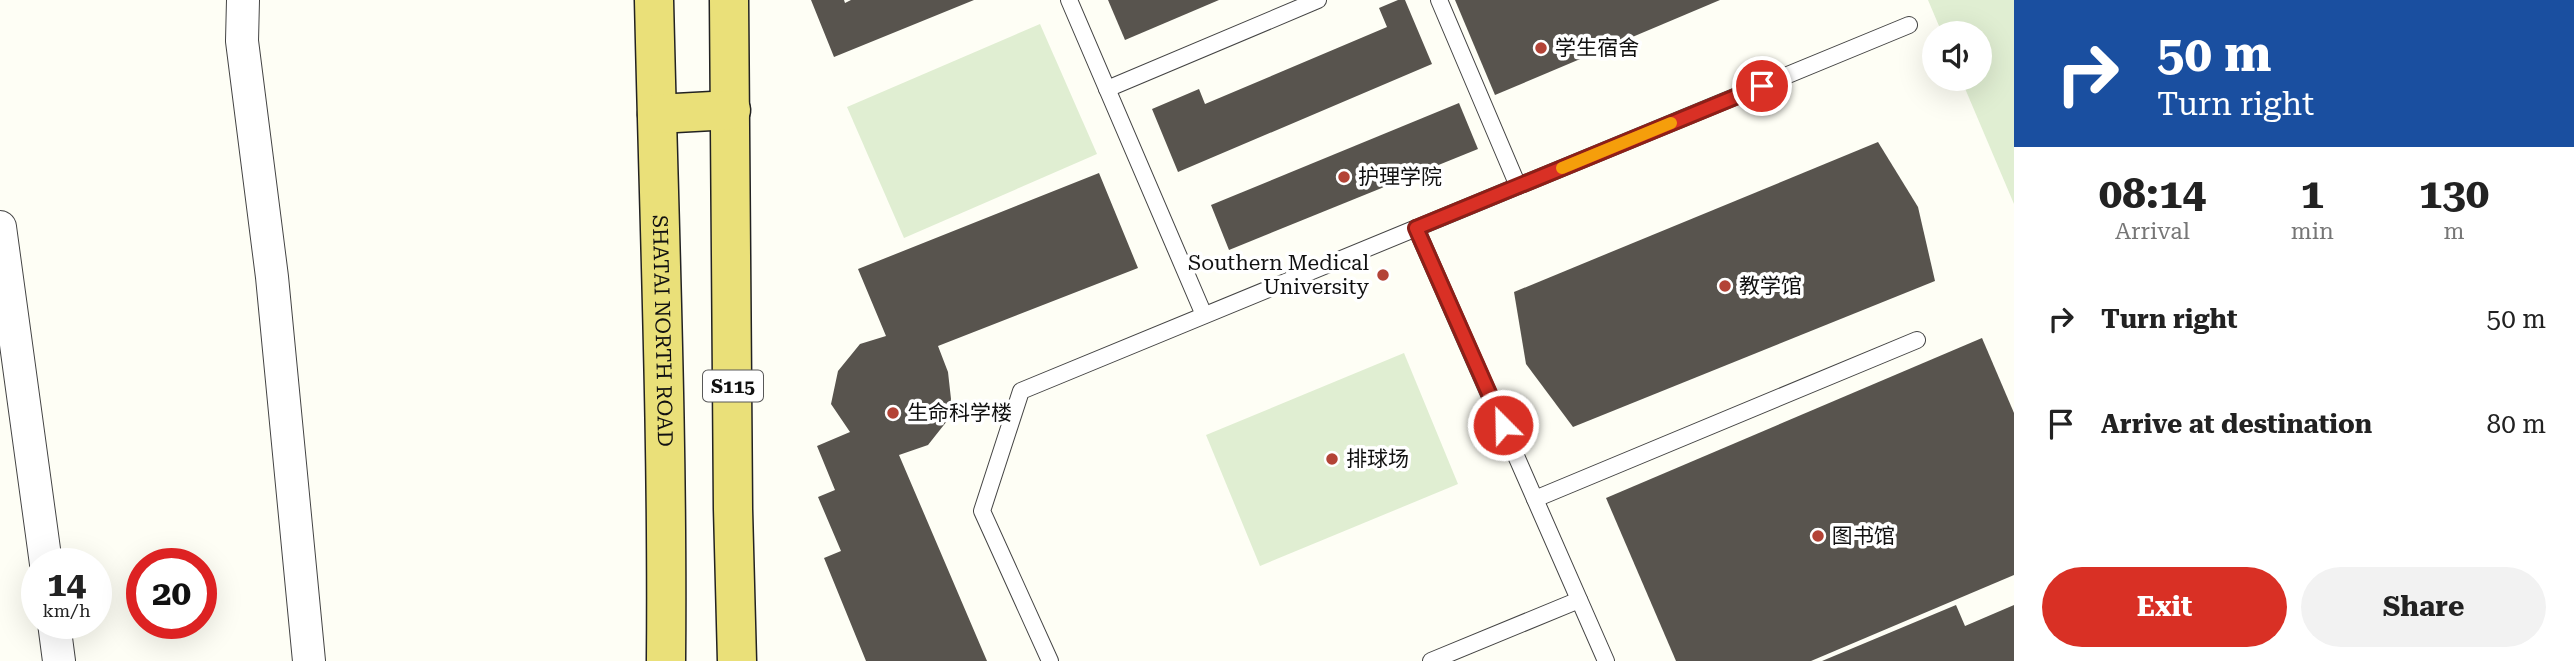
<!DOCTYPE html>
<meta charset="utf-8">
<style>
:root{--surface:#fff;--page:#f2f2f2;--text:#222;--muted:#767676;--accent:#d93025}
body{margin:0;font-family:"Roboto Serif","Noto Sans SC",serif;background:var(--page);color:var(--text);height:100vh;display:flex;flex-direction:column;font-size:26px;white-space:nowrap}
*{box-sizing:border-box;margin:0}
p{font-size:23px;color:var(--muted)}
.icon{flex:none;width:38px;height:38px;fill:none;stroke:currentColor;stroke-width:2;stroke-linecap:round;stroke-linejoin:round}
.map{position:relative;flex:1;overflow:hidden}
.side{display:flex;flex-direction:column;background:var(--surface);width:560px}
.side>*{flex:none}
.banner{background:#1a4fa0;color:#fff;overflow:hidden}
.controls{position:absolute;left:1922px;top:21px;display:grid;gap:14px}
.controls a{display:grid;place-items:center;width:70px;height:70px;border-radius:50%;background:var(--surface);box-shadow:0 7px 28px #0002;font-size:35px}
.speed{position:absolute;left:21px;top:548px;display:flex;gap:14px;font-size:35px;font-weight:700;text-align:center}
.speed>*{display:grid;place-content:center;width:91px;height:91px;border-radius:50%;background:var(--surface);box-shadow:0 7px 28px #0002;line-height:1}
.speed small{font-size:18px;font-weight:400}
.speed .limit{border:10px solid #d22;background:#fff;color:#111}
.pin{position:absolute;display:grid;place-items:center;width:60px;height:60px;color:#fff;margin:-30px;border:4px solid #fff;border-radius:50%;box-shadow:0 2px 7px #0007}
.me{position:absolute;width:77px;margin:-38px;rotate:337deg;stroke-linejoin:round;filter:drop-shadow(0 0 5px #0008)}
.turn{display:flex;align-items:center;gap:24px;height:147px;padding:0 28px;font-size:32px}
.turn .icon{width:91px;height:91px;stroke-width:2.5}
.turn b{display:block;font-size:49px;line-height:60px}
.eta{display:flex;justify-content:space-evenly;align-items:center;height:119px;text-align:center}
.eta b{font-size:42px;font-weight:700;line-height:49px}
.action{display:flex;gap:14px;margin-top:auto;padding:14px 28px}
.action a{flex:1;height:80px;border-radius:42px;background:var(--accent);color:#fff;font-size:28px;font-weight:700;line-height:80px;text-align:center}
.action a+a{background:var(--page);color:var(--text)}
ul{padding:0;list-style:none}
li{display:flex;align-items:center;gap:21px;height:105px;padding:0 28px}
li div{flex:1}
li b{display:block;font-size:26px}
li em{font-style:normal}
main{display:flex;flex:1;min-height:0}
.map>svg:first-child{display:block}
</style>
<main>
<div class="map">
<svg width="2014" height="661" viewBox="0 0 2014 661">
<rect width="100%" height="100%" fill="#fefef5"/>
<g fill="#e0eed2">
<path d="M1928,0H2014V204L1961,79H1979V33H1942Z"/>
<path d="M1040,24L1097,154L904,238L847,107Z"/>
<path d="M1404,353L1458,484L1260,566L1206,435Z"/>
</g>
<g fill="#58544e">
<path d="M811,0H844L845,3L851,0H974L834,57Z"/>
<path d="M1108,0H1219L1125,40Z"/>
<path d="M1398,0H1405L1432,64L1178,172L1152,109L1199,89L1205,104L1387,27L1379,8Z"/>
<path d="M1455,0H1720L1495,95Z"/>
<path d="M1459,103L1478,149L1229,250L1211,205Z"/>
<path d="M1878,142L1918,207L1935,281L1573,427L1526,364L1514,292Z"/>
<path d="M1099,173L1138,268L938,346L948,372L951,399L947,421L928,445L899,455L987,661H866L824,558L841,551L818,497L835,490L817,446L850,432L831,404L838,371L860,344L886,336L858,269Z"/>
<path d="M1982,338L2014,413V575L1811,661H1676L1606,498Z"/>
<path d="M1956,605L1965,626L2014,605V661H1822Z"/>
</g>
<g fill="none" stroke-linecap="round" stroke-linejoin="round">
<defs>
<g id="lane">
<path d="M1069,0L1204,315"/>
<path d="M1439,0L1518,186"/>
<path d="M1107,89L1318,0"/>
<path d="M1416,228L1606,661"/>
<path d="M1535,499L1917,340"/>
<path d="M1050,661L982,511L1021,391L1909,25"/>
<path d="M1431,661L1579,600"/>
</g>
<g id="street">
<path d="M243,0L242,41L272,277L309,661"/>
<path d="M0,227L46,564"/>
<path d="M54,623L59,661"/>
</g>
<g id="primary">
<path id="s1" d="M654,0C659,220 668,440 666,661"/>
<path d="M729,0L733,509L737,661"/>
<path d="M657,114L731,110"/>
</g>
</defs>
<use href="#lane" stroke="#444" stroke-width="18"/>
<use href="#street" stroke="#444" stroke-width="34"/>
<use href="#primary" stroke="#222" stroke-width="41"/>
<use href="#lane" stroke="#fff" stroke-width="16"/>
<use href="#street" stroke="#fff" stroke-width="32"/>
<use href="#primary" stroke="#eae079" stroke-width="38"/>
</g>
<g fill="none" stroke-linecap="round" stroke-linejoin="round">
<defs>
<path id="route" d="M1503,425L1416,228L1762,86"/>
</defs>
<use href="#route" stroke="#8d1f18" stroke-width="18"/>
<use href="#route" stroke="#d93025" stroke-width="12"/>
<path stroke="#f59e0b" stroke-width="12" d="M1562,168L1671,123"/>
</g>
<g fill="#b34336" stroke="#fff" stroke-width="2.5">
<circle cx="1541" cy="48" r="7"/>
<circle cx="1344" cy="177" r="7"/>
<circle cx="1383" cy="275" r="7"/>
<circle cx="1725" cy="286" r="7"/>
<circle cx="893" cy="413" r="7"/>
<circle cx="1332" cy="459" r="7"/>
<circle cx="1818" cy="536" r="7"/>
</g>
<g text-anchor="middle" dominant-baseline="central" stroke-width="7" stroke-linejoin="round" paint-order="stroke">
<rect fill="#fff" stroke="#585858" stroke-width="2" x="703" y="370.5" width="60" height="31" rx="5"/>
<g font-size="19" font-weight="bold" fill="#111">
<text x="733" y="386">S115</text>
</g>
<g font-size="21" fill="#111" stroke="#fff" text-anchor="start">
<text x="1555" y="48">学生宿舍</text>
<text x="1358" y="177">护理学院</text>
<text x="1369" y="263" text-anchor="end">Southern Medical<tspan x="1369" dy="24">University</tspan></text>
<text x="1739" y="286">教学馆</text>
<text x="907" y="413">生命科学楼</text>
<text x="1346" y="459">排球场</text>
<text x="1832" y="536">图书馆</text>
</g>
<g font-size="21" fill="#111" stroke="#fff">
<text stroke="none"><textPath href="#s1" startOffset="331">SHATAI NORTH ROAD</textPath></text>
</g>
</g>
</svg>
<div class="controls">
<a><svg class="icon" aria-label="sound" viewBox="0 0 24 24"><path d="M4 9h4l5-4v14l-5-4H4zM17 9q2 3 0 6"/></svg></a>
</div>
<div class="speed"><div>14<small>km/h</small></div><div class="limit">20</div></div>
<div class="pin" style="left:1762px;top:86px;background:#d93025"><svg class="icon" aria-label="arrive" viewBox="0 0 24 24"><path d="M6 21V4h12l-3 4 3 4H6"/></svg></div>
<svg class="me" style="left:1503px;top:425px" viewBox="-20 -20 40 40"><circle r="17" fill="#d93025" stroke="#fff" stroke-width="3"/><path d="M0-11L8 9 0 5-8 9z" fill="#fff"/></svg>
</div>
<section class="side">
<div class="banner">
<div class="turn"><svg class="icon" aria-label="right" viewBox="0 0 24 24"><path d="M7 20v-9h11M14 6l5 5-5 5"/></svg><div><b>50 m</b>Turn right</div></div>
</div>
<div class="eta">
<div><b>08:14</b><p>Arrival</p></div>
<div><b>1</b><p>min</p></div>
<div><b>130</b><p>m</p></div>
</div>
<ul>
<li><svg class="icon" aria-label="right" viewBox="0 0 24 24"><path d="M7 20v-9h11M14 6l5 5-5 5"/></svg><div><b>Turn right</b></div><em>50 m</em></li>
<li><svg class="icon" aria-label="arrive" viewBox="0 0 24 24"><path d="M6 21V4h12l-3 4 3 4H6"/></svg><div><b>Arrive at destination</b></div><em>80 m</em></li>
</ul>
<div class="action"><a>Exit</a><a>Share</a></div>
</section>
</main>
